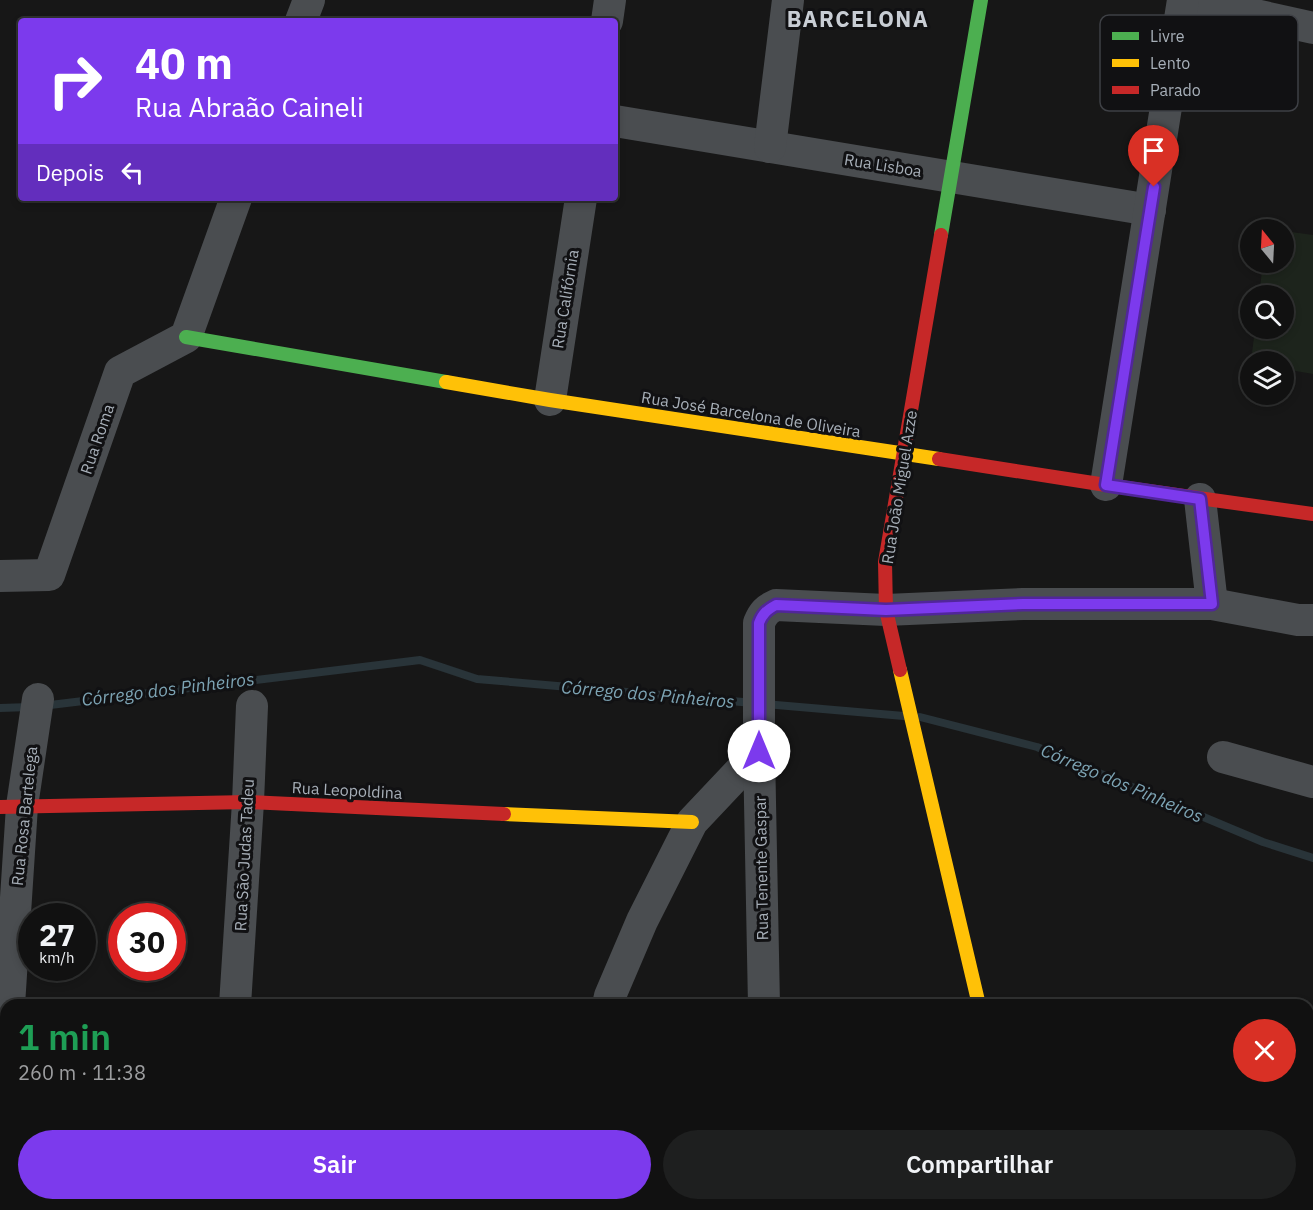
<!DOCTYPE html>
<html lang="pt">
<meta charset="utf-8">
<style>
:root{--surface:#111;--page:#1e1f1f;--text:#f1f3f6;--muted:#9c9d9f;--line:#303131;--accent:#7c3aed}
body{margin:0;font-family:"IBM Plex Sans",sans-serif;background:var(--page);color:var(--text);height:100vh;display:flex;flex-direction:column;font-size:22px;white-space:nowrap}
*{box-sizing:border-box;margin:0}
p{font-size:20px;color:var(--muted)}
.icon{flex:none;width:33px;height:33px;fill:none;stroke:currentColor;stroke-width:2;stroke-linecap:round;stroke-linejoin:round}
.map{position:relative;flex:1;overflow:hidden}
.side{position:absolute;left:0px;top:999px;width:1314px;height:212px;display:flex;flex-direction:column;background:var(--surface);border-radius:18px 18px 0 0;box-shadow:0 3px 9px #0003,0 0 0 2px var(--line)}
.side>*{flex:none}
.guide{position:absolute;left:18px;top:18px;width:600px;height:183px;border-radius:6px;box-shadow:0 3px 9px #0003,0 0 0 2px var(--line);background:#7c3aed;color:#fff;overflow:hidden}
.needle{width:39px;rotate:342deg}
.controls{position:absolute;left:1240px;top:219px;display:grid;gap:12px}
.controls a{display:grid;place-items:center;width:54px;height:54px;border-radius:50%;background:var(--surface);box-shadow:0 3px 9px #0003,0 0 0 2px var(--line);font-size:30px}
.speed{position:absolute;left:18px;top:903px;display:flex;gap:12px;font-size:30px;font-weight:700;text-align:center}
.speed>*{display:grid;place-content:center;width:78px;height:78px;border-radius:50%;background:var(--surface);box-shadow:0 3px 9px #0003,0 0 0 2px var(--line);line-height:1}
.speed small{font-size:15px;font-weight:400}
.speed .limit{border:9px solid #d22;background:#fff;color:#111}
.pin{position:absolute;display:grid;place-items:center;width:51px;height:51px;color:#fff;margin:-62px -26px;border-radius:50% 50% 50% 0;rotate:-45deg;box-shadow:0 0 6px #0007}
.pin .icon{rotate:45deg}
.me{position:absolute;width:66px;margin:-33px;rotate:0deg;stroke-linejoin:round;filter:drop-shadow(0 0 4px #0008)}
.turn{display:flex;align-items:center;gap:21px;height:126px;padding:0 18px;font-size:27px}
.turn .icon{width:78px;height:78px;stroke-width:2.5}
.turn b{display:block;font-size:42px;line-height:51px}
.then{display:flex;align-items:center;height:57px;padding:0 18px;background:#0003;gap:12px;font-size:22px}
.round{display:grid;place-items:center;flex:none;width:63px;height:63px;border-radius:32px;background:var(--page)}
.summary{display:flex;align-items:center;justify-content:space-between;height:102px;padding:0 18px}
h1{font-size:36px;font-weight:600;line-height:45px;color:#1e9e55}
.action{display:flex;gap:12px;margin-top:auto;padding:12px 18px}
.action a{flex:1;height:69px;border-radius:36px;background:var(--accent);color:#fff;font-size:24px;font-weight:600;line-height:69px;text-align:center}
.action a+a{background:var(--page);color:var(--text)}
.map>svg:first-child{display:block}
</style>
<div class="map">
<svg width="1313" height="1210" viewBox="0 0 1313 1210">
<rect width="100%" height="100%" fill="#171717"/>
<path fill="#1d241c" d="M1284,231L1313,235V374L1284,369V362L1251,361L1255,329L1284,328V296L1259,295L1263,263L1284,262Z"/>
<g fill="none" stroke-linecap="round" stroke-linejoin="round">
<g stroke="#293439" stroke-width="8">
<path d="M42,706L420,660L477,679L904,716"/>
<path d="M0,708L30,707"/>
<path d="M920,717L1037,747L1263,842L1313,858"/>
</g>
<g stroke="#4a4d50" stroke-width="32">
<path d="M1189,0L1313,28"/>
<path d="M301,21L309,0"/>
<path d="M607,21L610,0"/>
<path d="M615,121L1150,210"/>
<path d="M770,147L788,0"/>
<path d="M550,400L581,198"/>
<path d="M1106,485L1183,0"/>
<path d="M1200,499L1212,604"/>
<path d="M0,576L49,575L120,372L186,337L236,198"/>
<path d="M1223,757L1313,782"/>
<path d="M9,1005L22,806L38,699"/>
<path d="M235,1005L248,802L252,706"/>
<path d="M608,1005L610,996L642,921L692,822L759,751"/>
<path d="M764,1005L759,751V623C763,613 767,609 776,605L886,610L1023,604H1212L1298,620H1313"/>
<path d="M3,1101L6,1057"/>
<path d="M1308,1163L1313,1146"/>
<path d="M768,1204V1210"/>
<path d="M1026,1204L1027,1210"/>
<path d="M224,1210V1204"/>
<path d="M562,1210L563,1204"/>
<path d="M1300,1210L1301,1204"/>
</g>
<g stroke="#4caf50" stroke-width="14">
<path d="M941,235L981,0"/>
<path d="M186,337L446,382"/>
</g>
<g stroke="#ffc107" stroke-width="14">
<path d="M446,382L550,400L939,459"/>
<path d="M900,670L979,1005"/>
<path d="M504,814L692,822"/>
</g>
<g stroke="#c62828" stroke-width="14">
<path d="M939,459L1106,485L1313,514"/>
<path d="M900,670L886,610L885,562L941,235"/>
<path d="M0,807L248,802L504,814"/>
</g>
</g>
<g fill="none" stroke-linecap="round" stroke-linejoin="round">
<defs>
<path id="route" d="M759,751V623C763,613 767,610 776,605L886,610L1023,604H1212L1200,499L1106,485L1154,187"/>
</defs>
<use href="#route" stroke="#51269a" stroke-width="15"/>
<use href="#route" stroke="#7c3aed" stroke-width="10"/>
</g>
<g text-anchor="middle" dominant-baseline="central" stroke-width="6" stroke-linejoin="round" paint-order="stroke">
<g font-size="16" fill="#a7afb8" stroke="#111113">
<text transform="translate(883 165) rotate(9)">Rua Lisboa</text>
<text transform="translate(565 299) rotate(-81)">Rua Califórnia</text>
<text transform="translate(751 414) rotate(9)">Rua José Barcelona de Oliveira</text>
<text transform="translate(97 439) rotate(-71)">Rua Roma</text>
<text transform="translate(899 487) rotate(-81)">Rua João Miguel Azze</text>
<text transform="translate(347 790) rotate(3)">Rua Leopoldina</text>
<text transform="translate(24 816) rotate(-84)">Rua Rosa Bartelega</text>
<text transform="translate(244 855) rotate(-87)">Rua São Judas Tadeu</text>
<text transform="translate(761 868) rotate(-91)">Rua Tenente Gaspar</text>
</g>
<g font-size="18" font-style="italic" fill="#7da4b4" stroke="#111113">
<text transform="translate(168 689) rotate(-7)">Córrego dos Pinheiros</text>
<text transform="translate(648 694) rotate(5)">Córrego dos Pinheiros</text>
<text transform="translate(1122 783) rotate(23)">Córrego dos Pinheiros</text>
</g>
<g font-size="22" font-weight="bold" letter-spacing="1.5" fill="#c8cdd4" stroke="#111113">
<text x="858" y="18">BARCELONA</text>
</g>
</g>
<rect x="1100" y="15" width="198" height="96" rx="9" fill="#111113" stroke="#3e4045" stroke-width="1.5"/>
<rect x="1112" y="32" width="27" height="8" fill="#4caf50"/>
<rect x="1112" y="59" width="27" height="8" fill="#ffc107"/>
<rect x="1112" y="86" width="27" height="8" fill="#c62828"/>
<g font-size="16" fill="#a7afb8">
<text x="1150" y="42">Livre</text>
<text x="1150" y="69">Lento</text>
<text x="1150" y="96">Parado</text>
</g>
</svg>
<div class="controls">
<a><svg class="needle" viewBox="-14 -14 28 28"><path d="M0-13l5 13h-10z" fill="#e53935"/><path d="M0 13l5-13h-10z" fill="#9c9d9f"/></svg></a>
<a><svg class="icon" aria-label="search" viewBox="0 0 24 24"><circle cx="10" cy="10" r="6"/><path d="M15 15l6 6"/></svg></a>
<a><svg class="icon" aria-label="layers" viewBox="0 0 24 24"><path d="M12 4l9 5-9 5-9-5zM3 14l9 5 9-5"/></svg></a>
</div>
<div class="speed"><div>27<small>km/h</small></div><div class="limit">30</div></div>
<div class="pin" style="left:1154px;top:187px;background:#d93025"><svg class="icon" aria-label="arrive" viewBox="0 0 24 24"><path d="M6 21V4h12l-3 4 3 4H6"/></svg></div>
<svg class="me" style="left:759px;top:751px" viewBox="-20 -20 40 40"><circle r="19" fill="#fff"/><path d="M0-13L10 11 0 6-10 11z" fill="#7c3aed"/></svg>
<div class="guide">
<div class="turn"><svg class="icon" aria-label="right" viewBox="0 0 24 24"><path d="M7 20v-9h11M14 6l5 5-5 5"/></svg><div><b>40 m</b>Rua Abraão Caineli</div></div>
<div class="then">Depois<svg class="icon" aria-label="left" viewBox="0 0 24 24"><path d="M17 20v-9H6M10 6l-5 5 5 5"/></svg></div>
</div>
<section class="side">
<div class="summary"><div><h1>1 min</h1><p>260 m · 11:38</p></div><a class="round" style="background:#d93025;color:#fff"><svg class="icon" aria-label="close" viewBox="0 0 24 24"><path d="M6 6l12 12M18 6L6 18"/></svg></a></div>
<div class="action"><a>Sair</a><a>Compartilhar</a></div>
</section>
</div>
